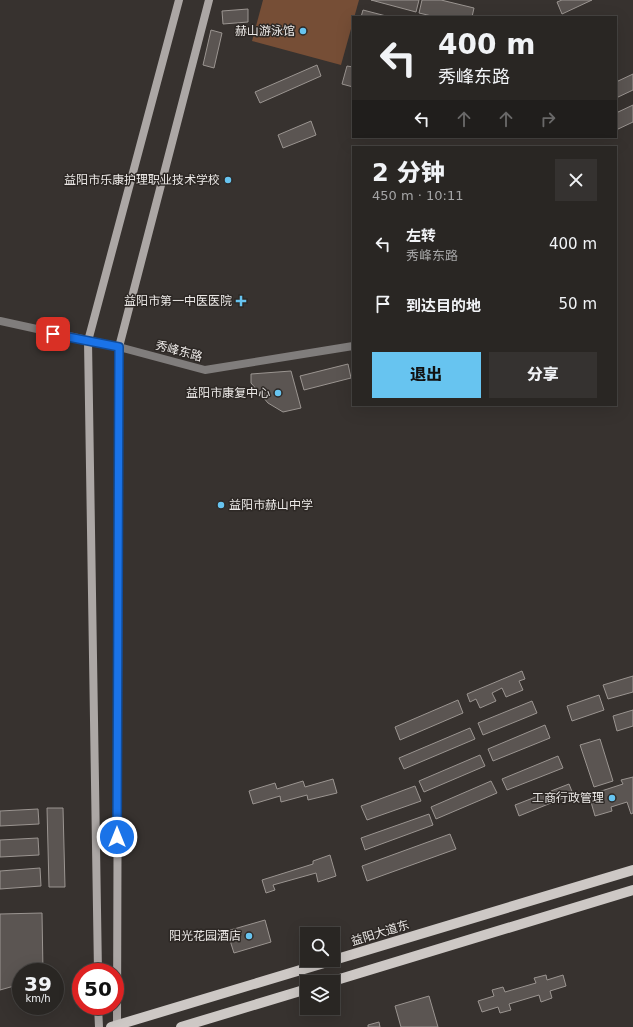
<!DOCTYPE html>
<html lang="zh">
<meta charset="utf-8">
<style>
:root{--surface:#292623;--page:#353230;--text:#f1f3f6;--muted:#a5a5a6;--line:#454341;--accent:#67c4f0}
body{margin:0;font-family:"DejaVu Sans","Noto Sans SC",sans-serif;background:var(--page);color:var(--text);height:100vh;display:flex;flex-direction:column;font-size:15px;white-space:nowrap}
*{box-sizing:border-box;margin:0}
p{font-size:13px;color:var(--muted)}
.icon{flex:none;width:22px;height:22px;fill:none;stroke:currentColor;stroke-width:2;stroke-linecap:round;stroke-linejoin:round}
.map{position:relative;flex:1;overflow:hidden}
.drawer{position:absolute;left:352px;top:146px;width:265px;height:260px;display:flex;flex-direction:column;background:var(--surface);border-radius:0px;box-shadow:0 4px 16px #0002,0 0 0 1px var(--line)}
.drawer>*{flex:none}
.banner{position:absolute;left:352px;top:16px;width:265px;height:122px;border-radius:0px;box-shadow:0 4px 16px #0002,0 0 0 1px var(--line);background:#292623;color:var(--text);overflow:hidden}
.fabs{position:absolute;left:300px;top:927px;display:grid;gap:8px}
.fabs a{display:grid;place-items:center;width:40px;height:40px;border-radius:0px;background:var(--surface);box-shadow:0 4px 16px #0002,0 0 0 1px var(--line);font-size:20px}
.speed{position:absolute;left:12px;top:963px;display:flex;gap:8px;font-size:20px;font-weight:700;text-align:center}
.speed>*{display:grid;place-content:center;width:52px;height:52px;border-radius:50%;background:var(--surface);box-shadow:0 4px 16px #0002,0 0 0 1px var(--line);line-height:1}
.speed small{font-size:10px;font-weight:400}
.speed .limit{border:6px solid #d22;background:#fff;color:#111}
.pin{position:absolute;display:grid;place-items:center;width:34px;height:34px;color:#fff;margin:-17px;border-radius:8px;box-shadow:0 2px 6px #0006}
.me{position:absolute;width:44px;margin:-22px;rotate:0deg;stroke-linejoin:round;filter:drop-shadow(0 0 3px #0008)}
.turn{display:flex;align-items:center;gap:14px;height:84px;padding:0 20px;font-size:18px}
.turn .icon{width:52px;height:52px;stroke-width:2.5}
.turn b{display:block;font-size:28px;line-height:34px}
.lanes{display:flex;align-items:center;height:38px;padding:0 20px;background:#0003;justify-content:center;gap:20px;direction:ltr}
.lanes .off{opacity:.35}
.round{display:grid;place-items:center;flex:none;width:42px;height:42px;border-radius:0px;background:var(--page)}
.overview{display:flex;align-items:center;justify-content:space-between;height:68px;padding:0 20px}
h1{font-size:24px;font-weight:800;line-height:30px}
.action{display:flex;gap:8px;margin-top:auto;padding:8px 20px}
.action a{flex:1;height:46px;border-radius:0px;background:var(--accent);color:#111;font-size:16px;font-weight:800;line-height:46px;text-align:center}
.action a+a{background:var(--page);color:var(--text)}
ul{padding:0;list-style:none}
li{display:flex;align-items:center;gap:12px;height:60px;padding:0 20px}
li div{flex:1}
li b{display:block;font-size:15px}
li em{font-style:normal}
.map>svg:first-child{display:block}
</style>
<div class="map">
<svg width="633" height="1027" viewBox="0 0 633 1027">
<rect width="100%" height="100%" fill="#37322f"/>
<path fill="#764e36" d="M263,0H359L341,65L252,41Z"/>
<g fill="#5b5552" stroke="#9b9591">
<path d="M371,0H419L416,12Z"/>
<path d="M422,0H441L474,8L472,17H436L419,13Z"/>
<path d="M562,0H592L562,14L557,2Z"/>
<path d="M248,9V22L223,24L222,11Z"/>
<path d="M363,10L390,17H361Z"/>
<path d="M211,30L222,33L214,68L203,65Z"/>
<path d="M317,65L321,76L260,103L255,92Z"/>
<path d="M347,66L353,67V87L342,84Z"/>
<path d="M633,74V90L616,98V82Z"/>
<path d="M633,105V122L616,130V113Z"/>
<path d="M311,121L316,135L283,148L278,135Z"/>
<path d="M348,364L351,378L304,390L300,376Z"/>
<path d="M291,371L301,408L283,412L268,403L251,383V374Z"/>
<path d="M522,671L525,679L519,681L523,690L506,697L502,688L492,693L496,701L480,708L476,699L470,702L467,694Z"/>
<path d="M633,676V692L608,699L603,685Z"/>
<path d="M599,695L604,710L572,721L567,706Z"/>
<path d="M458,700L463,713L400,740L395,727Z"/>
<path d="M532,701L537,713L483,735L478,723Z"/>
<path d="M633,710V726L617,731L613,716Z"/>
<path d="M545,725L550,738L493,761L488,749Z"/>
<path d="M470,728L475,739L404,769L399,758Z"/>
<path d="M600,739L613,781L594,787L580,745Z"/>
<path d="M480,755L485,766L424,792L419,781Z"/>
<path d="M558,756L563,768L507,790L502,779Z"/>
<path d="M633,777V813L631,814L627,802L611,807L612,811L595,816L589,795L623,784L621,780Z"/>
<path d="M333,779L337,793L308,800L307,795L281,802L280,796L253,804L249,791L275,783L277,789L303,781L305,787Z"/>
<path d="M491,781L497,793L436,819L431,807Z"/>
<path d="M569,784L573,794L519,816L515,805Z"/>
<path d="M415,786L421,801L367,820L361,806Z"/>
<path d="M47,808H63L65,887H49Z"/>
<path d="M38,809L39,824L0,826V811Z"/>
<path d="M429,814L433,825L365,850L361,838Z"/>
<path d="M450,834L456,849L367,881L362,866Z"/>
<path d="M38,838L39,855L0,857V840Z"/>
<path d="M330,855L336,876L318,882L316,873L273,885L275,890L266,893L262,880L313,864V861Z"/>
<path d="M40,868L41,886L0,889V871Z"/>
<path d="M42,913L43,972H21V984L0,990V914Z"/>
<path d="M265,920L271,942L234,953L227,931Z"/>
<path d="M546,975L547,980L563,975L566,986L550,991L552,998L541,1002L539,995L509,1004L511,1010L500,1013L498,1007L482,1012L478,1001L494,996L492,990L503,987L505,992L536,983L534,978Z"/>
<path d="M429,996L438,1027H401L395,1006Z"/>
<path d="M379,1022L380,1027H368V1025Z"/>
</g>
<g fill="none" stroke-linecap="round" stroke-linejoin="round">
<path stroke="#807d7c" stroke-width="8" d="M0,321L119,347L205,370L353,346"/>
<g stroke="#aca7a5" stroke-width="8">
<path d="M98,972L88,341L179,0"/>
<path d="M98,1006L99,1027"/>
<path d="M117,1027L119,347L209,0"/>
</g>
<g stroke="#cdc8c5" stroke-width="10">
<path d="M330,982L633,890"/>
<path d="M111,1027L633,870"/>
<path d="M181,1027L307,989"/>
</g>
</g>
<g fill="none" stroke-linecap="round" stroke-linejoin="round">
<defs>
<path id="route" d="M53,334L119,347L117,837"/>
</defs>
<use href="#route" stroke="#114b97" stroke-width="10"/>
<use href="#route" stroke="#1a73e8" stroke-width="7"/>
</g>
<g fill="#67c4f0" stroke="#2d2825" stroke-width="1.5">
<circle cx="303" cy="31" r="4"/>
<circle cx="228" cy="180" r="4"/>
<path d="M239 295h4v4h4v4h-4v4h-4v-4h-4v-4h4z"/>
<circle cx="278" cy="393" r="4"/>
<circle cx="221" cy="505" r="4"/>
<circle cx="612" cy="798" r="4"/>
<circle cx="249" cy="936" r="4"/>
</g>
<g text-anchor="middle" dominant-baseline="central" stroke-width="3" stroke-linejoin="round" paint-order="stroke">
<g font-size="12" fill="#ebe8e6" stroke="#2d2825" text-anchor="end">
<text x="295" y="31">赫山游泳馆</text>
<text x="220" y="180">益阳市乐康护理职业技术学校</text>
<text x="232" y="301">益阳市第一中医医院</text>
<text x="270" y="393">益阳市康复中心</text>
<text x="229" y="505" text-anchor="start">益阳市赫山中学</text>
<text x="604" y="798">工商行政管理</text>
<text x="241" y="936">阳光花园酒店</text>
</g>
<g font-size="12" fill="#ebe8e6" stroke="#2d2825">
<text transform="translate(179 351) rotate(15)">秀峰东路</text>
<text transform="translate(380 933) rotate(-17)">益阳大道东</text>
</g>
</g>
</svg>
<div class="fabs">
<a><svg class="icon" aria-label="search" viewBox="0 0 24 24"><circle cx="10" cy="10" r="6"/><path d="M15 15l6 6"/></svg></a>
<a><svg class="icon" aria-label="layers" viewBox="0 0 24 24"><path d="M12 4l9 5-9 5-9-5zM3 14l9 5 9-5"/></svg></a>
</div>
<div class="speed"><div>39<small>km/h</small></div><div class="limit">50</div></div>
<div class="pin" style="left:53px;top:334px;background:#d93025"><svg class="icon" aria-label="arrive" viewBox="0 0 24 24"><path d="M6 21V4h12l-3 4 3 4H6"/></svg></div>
<svg class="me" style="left:117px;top:837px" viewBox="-20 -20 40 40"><circle r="17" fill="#1a73e8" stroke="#fff" stroke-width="3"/><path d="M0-11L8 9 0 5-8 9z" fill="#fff"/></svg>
<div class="banner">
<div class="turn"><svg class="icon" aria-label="left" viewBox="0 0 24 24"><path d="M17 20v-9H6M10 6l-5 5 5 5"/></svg><div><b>400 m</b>秀峰东路</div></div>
<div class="lanes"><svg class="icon" aria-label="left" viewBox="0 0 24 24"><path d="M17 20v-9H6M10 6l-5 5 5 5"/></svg><svg class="icon off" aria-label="ahead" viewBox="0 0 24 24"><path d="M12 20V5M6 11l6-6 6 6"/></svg><svg class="icon off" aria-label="ahead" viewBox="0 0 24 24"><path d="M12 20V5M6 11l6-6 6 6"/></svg><svg class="icon off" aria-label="right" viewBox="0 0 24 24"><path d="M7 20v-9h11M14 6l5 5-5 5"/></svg></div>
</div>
<section class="drawer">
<div class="overview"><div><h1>2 分钟</h1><p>450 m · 10:11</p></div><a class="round"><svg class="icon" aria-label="close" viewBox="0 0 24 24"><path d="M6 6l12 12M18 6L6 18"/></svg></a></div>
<ul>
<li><svg class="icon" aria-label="left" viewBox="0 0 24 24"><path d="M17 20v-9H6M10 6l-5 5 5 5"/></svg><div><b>左转</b><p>秀峰东路</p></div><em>400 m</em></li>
<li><svg class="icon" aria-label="arrive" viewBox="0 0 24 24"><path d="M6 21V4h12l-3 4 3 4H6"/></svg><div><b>到达目的地</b></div><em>50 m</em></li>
</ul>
<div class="action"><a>退出</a><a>分享</a></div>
</section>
</div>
